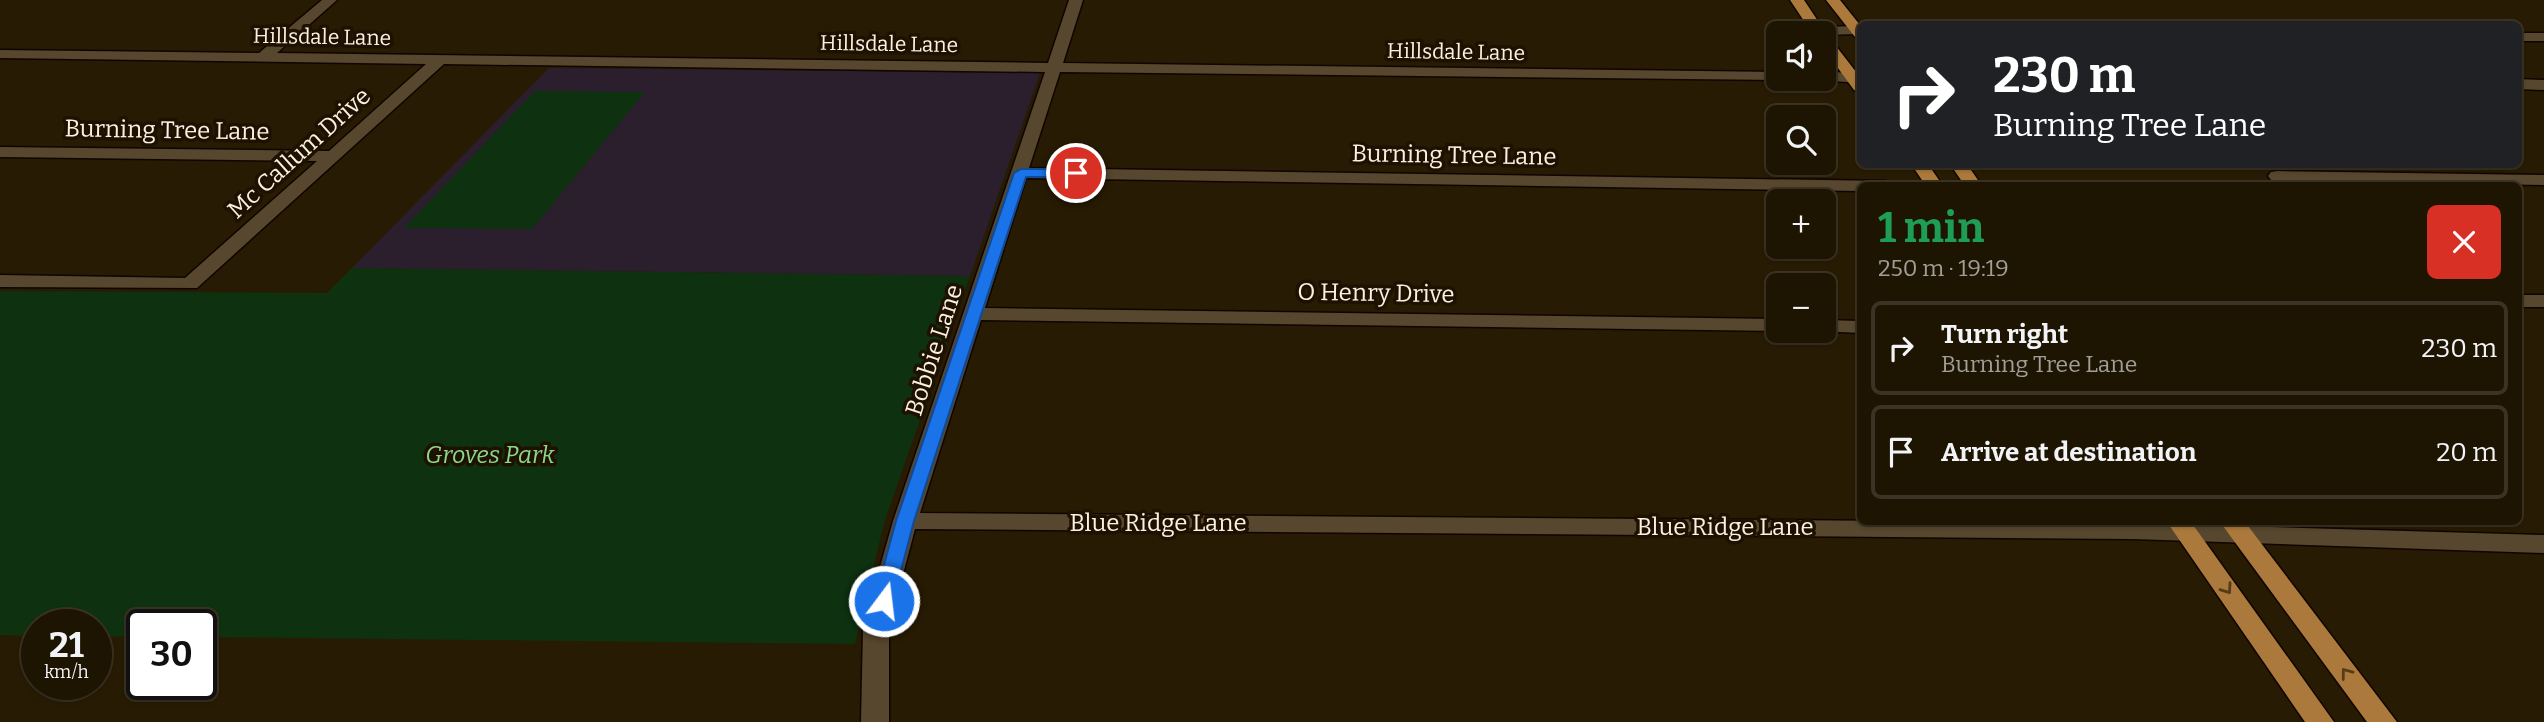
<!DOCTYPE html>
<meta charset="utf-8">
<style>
:root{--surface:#1e1402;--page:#261d0c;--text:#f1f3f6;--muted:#a19e99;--line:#3c3324}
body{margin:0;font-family:Bitter,serif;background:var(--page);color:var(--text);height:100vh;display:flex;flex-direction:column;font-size:26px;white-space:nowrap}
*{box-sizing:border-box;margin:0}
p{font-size:23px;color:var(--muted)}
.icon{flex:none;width:38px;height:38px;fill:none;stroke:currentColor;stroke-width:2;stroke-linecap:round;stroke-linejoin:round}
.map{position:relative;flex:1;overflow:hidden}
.side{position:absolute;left:1857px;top:182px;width:665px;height:343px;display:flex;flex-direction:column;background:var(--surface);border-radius:10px;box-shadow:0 2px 5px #0004,0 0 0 2px var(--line)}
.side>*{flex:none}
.banner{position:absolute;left:1857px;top:21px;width:665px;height:147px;border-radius:10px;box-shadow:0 2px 5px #0004,0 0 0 2px var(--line);background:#202124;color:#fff;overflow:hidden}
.buttons{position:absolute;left:1766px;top:21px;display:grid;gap:14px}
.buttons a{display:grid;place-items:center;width:70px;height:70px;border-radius:10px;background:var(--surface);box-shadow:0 2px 5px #0004,0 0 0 2px var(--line);font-size:35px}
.speed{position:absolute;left:21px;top:609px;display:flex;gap:14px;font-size:35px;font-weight:700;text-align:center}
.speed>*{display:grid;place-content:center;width:91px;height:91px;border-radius:50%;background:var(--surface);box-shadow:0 2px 5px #0004,0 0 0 2px var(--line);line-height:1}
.speed small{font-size:18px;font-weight:400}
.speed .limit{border:4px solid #111;border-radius:10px;background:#fff;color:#111}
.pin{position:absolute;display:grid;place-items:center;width:60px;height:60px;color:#fff;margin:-30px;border:4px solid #fff;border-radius:50%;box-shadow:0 2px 7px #0007}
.me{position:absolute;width:77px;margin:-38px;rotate:15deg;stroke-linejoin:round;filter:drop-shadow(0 0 5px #0008)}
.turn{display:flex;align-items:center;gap:24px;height:147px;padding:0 21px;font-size:32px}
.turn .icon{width:91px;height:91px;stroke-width:2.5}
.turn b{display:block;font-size:49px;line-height:60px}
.round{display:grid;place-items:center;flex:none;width:74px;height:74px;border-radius:10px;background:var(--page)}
.headline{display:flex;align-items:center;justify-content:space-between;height:119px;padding:0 21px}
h1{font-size:42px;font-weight:700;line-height:52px;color:#1e9e55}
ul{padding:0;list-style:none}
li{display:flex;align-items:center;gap:21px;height:94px;margin:0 14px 10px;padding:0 7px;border:4px solid var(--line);border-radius:10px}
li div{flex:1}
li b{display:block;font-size:26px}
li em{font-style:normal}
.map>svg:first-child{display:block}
</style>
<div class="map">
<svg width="2544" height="722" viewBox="0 0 2544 722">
<rect width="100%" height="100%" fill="#281b03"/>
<path fill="#2c1f2d" d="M549,68L1040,73L970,276L352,268Z"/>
<g fill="#0e3210">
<path d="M535,91L645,92L532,229L404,228Z"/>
<path d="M352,268L970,276L884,523L855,644L201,637V625H142V637L96,636V625H37V636L0,635V291L327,293Z"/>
</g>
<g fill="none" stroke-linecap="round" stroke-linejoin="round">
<defs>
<g id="minor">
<path d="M322,0H337L277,53L1048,63L1069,0H1083L1063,63L1778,72V79L1783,80L1060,72L1029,168L1886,181L1894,186H1860V191L1026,178L985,308L1778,319L1779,331L981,320L920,513L2133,523L2544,535V553L2133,539L915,529L889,627V722H861L863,627L893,521L1045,72L444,64L197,288L0,287V275L185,278L317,161L0,157V147L329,151L426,64L0,58V50L259,53Z"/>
<path d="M1860,26V34L1824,35L1810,31L1817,27Z"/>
<rect x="2518" y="33" width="26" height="8"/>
<path d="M1824,72L1860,73V83L1819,80L1824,79Z"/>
<path d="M2518,79L2544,80V90L2518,89Z"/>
<path d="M2277,171L2544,175V185L2271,180L2268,176L2271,172Z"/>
<rect x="2518" y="295" width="26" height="12"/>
<path d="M1824,320L1860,321V333L1819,331H1824Z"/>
</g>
<g id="major">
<path d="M1790,0H1804L1826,33L1824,36L1829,37L1860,77V92L1854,90L1824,49V33H1812Z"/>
<path d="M1826,0H1840L1860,25V38L1855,37Z"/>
<path d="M1911,164H1928L1943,186H1926Z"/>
<path d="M1950,164H1967L1982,186H1965Z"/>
<path d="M2167,522H2191L2334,722H2305Z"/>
<path d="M2220,522H2245L2397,722H2367Z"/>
</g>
</defs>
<use href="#minor" stroke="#100500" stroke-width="3"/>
<use href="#major" stroke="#100500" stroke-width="3"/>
<use href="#minor" fill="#56472e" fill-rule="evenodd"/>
<use href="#major" fill="#ab793b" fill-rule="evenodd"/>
</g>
<defs><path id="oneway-chevron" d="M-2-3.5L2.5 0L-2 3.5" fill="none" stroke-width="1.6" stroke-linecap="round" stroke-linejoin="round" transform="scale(1.75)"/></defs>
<g stroke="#563b18">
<use href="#oneway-chevron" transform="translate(2227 589) rotate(55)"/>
<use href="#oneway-chevron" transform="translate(2346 673) rotate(-127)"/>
</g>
<path fill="#1a73e8" stroke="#114b97" stroke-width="2" d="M1021,169H1076L1083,173L1076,177H1026L914,521L893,601L891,606L884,608L877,606L874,601L896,521L1014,173Z"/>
<g text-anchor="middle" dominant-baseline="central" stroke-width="7" stroke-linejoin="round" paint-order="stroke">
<g font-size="21" fill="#faf1e2" stroke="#1e1100">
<text transform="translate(322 37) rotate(1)">Hillsdale Lane</text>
<text transform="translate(889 44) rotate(1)">Hillsdale Lane</text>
<text transform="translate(1456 52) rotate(1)">Hillsdale Lane</text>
</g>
<g font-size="24" fill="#faf1e2" stroke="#1e1100">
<text transform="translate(167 130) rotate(1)">Burning Tree Lane</text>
<text transform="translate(299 153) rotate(-42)">Mc Callum Drive</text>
<text transform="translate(1454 155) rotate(1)">Burning Tree Lane</text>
<text transform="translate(1376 293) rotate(1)">O Henry Drive</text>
<text transform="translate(934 350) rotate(-72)">Bobbie Lane</text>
<text x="1158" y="523">Blue Ridge Lane</text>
<text x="1725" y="527">Blue Ridge Lane</text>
</g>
<g font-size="24" font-style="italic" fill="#8ad88a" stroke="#1e1100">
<text x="490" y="455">Groves Park</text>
</g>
</g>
</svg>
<div class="buttons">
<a><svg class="icon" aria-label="sound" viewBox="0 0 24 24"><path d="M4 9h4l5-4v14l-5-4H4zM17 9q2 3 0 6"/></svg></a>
<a><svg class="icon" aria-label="search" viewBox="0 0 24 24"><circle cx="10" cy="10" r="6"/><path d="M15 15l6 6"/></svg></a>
<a>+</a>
<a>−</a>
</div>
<div class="speed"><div>21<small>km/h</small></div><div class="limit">30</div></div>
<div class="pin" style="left:1076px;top:173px;background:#d93025"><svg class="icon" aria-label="arrive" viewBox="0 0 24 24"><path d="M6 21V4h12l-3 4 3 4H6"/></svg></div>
<svg class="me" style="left:884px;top:601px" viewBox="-20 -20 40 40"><circle r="17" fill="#1a73e8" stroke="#fff" stroke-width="3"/><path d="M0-11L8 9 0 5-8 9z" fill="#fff"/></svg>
<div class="banner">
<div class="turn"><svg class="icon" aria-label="right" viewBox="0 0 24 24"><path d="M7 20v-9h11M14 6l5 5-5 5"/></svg><div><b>230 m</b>Burning Tree Lane</div></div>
</div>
<section class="side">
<div class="headline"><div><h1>1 min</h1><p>250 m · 19:19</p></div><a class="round" style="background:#d93025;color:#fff"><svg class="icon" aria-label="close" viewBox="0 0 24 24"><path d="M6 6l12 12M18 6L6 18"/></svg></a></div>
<ul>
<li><svg class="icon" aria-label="right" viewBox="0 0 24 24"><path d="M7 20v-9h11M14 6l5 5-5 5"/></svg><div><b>Turn right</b><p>Burning Tree Lane</p></div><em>230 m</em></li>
<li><svg class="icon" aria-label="arrive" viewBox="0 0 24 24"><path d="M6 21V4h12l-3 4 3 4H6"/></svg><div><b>Arrive at destination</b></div><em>20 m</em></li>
</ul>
</section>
</div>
